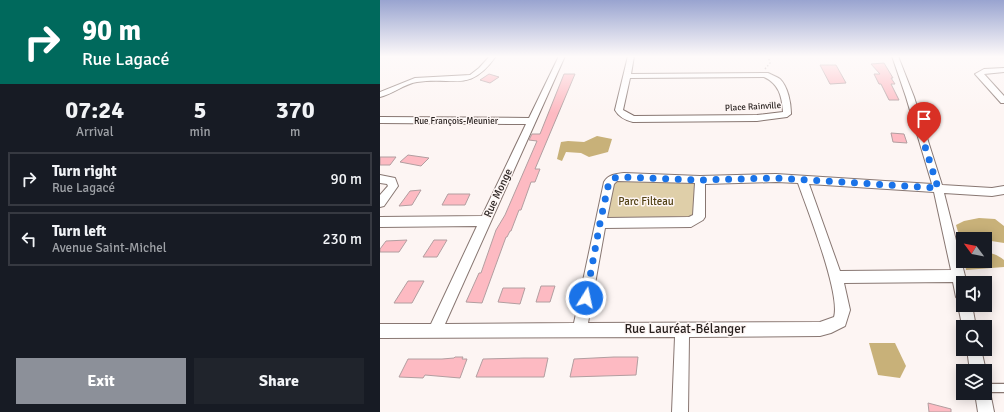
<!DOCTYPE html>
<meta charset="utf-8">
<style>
:root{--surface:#171b24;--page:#20242c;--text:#f1f3f6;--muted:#9ea1a6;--line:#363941;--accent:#8c9099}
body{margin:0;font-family:Signika,sans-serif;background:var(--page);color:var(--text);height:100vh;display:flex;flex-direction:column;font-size:15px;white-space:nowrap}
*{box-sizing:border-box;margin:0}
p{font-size:13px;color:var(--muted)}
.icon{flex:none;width:22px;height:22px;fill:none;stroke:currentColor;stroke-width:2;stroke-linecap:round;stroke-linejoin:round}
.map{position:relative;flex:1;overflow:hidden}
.details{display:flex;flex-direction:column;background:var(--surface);width:380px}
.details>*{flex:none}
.hud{background:#00695c;color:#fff;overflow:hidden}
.needle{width:26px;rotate:302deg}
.tools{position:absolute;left:576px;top:232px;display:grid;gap:8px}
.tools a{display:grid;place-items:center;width:36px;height:36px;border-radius:0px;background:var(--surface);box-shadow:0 2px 10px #0003;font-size:20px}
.pin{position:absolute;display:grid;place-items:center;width:34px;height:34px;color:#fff;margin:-41px -17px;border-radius:50% 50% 50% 0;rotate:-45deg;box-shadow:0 0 4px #0007}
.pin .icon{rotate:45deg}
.me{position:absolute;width:44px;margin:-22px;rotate:10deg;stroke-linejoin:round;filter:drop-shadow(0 0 3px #0008)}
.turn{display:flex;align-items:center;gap:14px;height:84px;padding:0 16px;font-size:18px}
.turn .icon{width:52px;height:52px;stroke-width:2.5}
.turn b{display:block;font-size:28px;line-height:34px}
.eta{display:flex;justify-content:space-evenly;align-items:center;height:68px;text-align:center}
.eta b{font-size:24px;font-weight:700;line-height:28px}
.cta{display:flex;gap:8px;margin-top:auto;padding:8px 16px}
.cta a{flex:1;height:46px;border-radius:0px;background:var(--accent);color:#fff;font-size:16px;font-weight:700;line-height:46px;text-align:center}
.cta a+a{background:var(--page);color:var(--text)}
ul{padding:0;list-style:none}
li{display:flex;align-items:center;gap:12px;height:54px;margin:0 8px 6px;padding:0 8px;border:2px solid var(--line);border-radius:0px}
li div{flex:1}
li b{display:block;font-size:15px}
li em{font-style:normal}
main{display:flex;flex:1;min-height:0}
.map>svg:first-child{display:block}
</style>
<main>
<section class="details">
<div class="hud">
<div class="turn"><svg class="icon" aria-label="right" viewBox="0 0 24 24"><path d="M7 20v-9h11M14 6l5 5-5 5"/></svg><div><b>90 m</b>Rue Lagacé</div></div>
</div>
<div class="eta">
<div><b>07:24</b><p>Arrival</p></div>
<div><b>5</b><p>min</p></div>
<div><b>370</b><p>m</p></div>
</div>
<ul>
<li><svg class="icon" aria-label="right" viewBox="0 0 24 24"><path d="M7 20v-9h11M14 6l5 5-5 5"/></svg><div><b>Turn right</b><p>Rue Lagacé</p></div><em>90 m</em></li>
<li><svg class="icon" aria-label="left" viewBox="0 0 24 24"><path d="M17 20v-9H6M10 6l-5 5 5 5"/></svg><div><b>Turn left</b><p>Avenue Saint-Michel</p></div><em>230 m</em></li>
</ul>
<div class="cta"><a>Exit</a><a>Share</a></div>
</section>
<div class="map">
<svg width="624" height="412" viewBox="0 0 624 412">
<rect width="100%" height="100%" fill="#fdf5f3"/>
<path fill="#dfcfa9" d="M234,178L320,180L319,217L220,223Z"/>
<g fill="#c8b179">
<path d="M217,136L232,139L228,152L209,157L201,153L186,152L182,161L177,159L181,142L188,141L204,142Z"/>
<path d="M599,218L615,219L624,226V243L605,240V239H583V249L576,225L584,221Z"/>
<path d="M605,252C612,253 618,255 624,260V267L586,270L585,261H605Z"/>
<path d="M489,343H515L526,366L520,378L498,375Z"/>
</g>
<g fill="#fdbac2" stroke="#b29ea0">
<path d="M504,63L513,78H511L515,84H511L519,100H509L501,84H499L494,74H500L491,64Z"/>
<path d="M440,65H456L466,83L450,84Z"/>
<path d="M109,74L119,77L110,83L100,80Z"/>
<path d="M184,74H195L155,169H160L155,182H151L141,210H139L131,231H130L127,237H126L102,303L86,302L99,273H101L116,230L125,215L157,141L149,140L152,134H160Z"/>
<path d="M511,133L524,134L527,143L513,142Z"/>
<path d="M28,155L49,158L41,166L20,162Z"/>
<path d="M0,157H16L10,165H0Z"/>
<path d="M41,190L32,205L19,206L30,191Z"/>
<path d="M68,194H90L85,205H62Z"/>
<path d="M27,240L19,252H0V249L6,241Z"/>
<path d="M54,240H67L57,257H43Z"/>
<path d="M28,281H44L32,303H14Z"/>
<path d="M161,286H175L170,302H156Z"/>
<path d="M123,288H145L140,304L118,302Z"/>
<path d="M75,357H83L82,359H87L80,378L45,375L43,378L19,377L28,359H62L74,358Z"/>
<path d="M234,357H258L256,375L190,377L194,359Z"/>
<path d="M144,358H168L164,377H96L103,359Z"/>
<path d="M548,403L571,409V412H549Z"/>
</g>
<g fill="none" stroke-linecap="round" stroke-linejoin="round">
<defs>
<rect id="service" x="605" y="384" width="19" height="8"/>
<g id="minor">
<path d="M110,56H116C89,94 75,76 37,82C24,84 13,94 0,97V92L35,78L90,75L99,68Z"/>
<path d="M179,56H185L65,324L194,323L224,182C229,174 236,174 244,173L320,176L396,174L552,184L526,97L512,56H518L534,97L562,185L612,188L624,186V194L612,196L564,193L585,276L586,283H583V305H592L596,327H583V330L578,305L580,302L576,297L573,282L464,283L470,310L465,326L451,333L440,336L309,337L308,412H292L295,337L0,338V324H51L97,226L0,227V217L102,216L146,124L0,123V117L149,118ZM237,181L315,183L313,215L309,217L227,218L234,184ZM396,182L418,183C427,209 461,294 454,317L440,322L208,323L225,228L311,227L323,220L325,217V184ZM429,184L554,192L571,270L460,271Z"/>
<path d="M248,56H254L251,74L388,73C392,75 397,77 400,79C408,87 411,103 411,114L407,117L377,121L253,122C245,120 239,117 235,110ZM384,77C399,84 402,96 403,112L377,115L254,116L243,110L250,78Z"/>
<path d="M624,68V72L604,74L624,96V103H621L595,74L604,69Z"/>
<path d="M0,175L15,178L18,186L4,206L0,207V195L8,186L7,184L0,183Z"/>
<path d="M587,349H601L606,371L605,373V371H590Z"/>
<path d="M605,386L609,387L614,412H598L595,393H605Z"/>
</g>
</defs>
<use href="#service" stroke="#887772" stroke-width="2.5"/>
<use href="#minor" stroke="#887772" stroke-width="2"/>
<path stroke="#b0a8a6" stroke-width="1.5" stroke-dasharray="1.5 2" stroke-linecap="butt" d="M385,69L390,63L388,56"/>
<use href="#service" fill="#fff" fill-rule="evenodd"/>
<use href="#minor" fill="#fff" fill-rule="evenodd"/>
</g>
<linearGradient id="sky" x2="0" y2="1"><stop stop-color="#99a4d0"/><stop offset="0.5" stop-color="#fefafa"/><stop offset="1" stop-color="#fefafa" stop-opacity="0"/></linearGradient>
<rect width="624" height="113" fill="url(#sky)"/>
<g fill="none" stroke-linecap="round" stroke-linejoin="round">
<path stroke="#1a73e8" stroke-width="7" stroke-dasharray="0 12.6" d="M206,298L220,223L229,182L234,178L244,177L320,180L396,178L558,188L544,143"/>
</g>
<g text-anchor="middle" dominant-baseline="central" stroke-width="3" stroke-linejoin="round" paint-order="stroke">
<g font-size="9" fill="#261f1d" stroke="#fdf5f3">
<text transform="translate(373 107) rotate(-3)">Place Rainville</text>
<text x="76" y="121">Rue François-Meunier</text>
</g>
<g font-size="11" fill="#261f1d" stroke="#fdf5f3">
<text transform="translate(118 193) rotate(-65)">Rue Monge</text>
</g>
<g font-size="11" fill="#534316" stroke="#fdf5f3">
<text x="266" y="201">Parc Filteau</text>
</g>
<g font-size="13" fill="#261f1d" stroke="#fdf5f3">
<text x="305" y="329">Rue Lauréat-Bélanger</text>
</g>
</g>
</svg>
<div class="tools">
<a><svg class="needle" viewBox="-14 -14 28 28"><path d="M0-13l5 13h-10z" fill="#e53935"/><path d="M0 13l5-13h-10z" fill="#9ea1a6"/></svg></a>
<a><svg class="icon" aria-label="sound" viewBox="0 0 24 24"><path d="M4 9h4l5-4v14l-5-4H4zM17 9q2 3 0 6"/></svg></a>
<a><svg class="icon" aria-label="search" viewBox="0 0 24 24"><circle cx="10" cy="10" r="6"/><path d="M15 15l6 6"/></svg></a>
<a><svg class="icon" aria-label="layers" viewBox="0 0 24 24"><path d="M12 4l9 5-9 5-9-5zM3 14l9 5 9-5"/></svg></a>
</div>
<div class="pin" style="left:544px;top:143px;background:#d93025"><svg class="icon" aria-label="arrive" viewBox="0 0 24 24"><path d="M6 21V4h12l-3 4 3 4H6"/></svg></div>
<svg class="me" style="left:206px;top:298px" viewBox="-20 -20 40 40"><circle r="17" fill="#1a73e8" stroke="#fff" stroke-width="3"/><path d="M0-11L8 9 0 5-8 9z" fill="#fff"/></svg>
</div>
</main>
